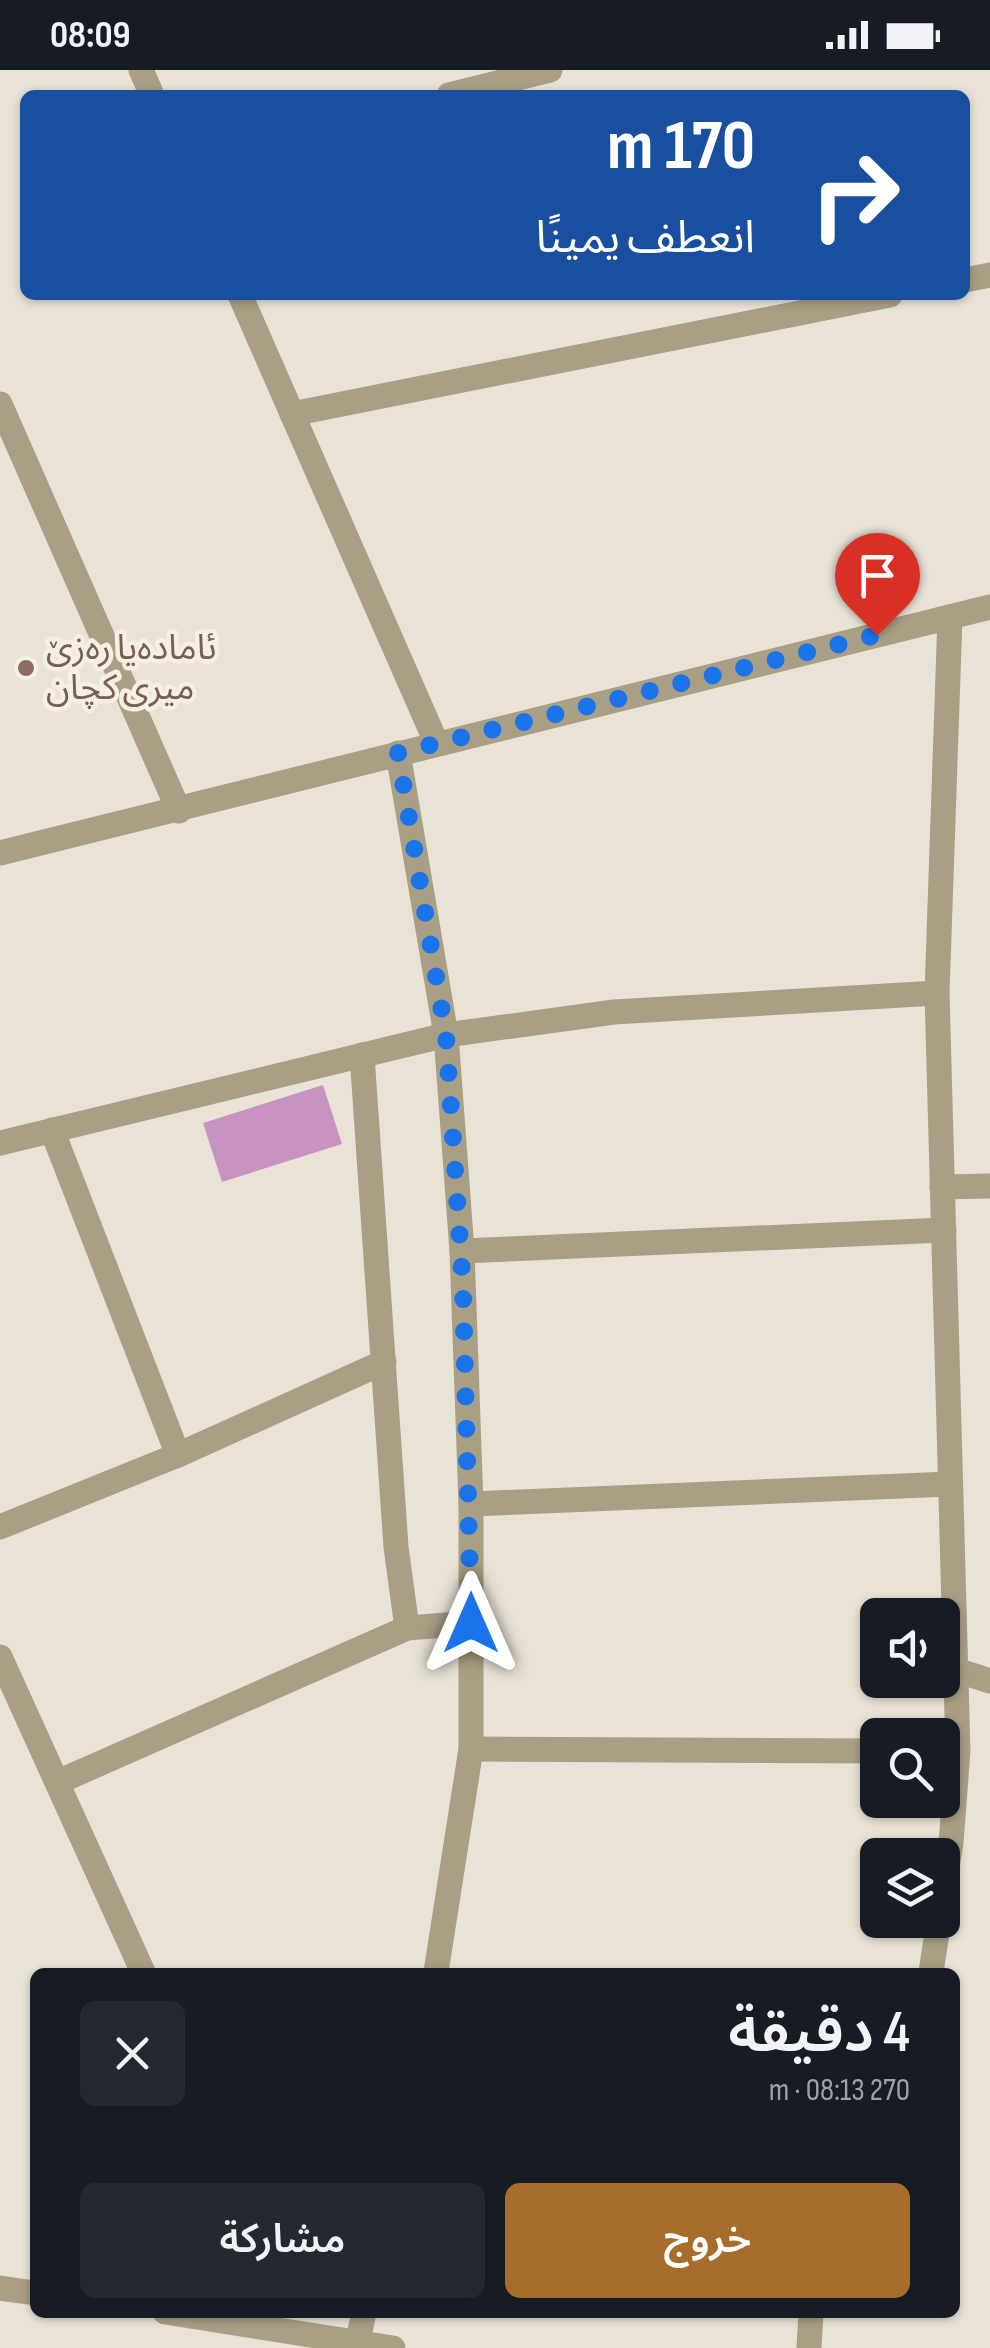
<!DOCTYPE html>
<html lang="ar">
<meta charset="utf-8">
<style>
:root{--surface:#171b24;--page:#242831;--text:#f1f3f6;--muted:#9ea1a6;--accent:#a76d2d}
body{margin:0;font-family:"Sofia Sans Condensed","Noto Sans Arabic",sans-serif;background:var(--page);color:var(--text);direction:rtl;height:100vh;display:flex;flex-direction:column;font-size:38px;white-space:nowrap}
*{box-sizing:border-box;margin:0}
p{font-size:32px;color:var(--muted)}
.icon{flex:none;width:55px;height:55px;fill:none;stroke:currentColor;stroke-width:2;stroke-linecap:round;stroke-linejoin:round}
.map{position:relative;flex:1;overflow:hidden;direction:ltr}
.panel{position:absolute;left:30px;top:1898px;width:930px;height:350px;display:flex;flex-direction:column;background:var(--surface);border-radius:15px;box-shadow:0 2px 8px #0004;direction:rtl}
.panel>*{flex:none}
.top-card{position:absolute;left:20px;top:20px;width:950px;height:210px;border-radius:15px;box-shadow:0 2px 8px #0004;direction:rtl;background:#1a4fa0;color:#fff;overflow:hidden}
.controls{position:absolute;left:860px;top:1528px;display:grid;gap:20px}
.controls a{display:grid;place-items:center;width:100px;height:100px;border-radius:15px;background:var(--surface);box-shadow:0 2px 8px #0004;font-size:50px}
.pin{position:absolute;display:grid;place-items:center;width:85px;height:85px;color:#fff;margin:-102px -42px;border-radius:50% 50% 50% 0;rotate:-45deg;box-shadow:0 0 10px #0007}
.pin .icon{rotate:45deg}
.me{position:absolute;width:110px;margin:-55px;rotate:0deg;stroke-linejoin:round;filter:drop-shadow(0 0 8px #0008)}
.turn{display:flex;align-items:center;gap:35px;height:210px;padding:0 50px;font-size:45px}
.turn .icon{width:130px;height:130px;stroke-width:2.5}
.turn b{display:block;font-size:70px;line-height:85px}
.round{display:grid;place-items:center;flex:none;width:105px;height:105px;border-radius:15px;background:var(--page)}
.head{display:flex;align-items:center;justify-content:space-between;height:170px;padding:0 50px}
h1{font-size:60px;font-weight:600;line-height:75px}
.cta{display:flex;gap:20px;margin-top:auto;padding:20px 50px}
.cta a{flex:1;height:115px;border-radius:15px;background:var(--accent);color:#fff;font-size:40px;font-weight:600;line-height:115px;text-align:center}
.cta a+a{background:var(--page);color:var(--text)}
.status{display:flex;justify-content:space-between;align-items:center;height:70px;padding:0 50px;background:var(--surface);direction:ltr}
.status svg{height:28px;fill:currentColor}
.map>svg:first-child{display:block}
</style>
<div class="status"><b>08:09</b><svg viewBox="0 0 49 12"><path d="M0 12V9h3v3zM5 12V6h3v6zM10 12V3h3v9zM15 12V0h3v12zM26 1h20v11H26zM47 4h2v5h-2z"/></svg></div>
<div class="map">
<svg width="990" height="2278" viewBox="0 0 990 2278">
<rect width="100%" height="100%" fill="#e9e3d7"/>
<path fill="#c993c1" d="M323,1015L342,1074L222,1112L203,1053Z"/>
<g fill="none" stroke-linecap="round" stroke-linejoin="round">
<g stroke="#a99f84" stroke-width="25">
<path d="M141,0L152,25"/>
<path d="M449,25L550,0"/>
<path d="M965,210L990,205"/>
<path d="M240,225L436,672"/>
<path d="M0,334L179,741"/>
<path d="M292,344L890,225"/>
<path d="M398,683L446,965L462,1181L471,1434V1679L436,1902"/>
<path d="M0,783L990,537"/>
<path d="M362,985L396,1477L407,1558"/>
<path d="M52,1060L178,1385"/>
<path d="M0,1073L446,965L614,942L937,923"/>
<path d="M942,1117L990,1116"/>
<path d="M462,1181L944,1160"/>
<path d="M471,1434L950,1414"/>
<path d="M0,1457L178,1385L384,1292"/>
<path d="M0,1587L143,1902"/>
<path d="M956,1600L990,1611"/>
<path d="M471,1679L878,1681"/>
<path d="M58,1712L407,1558L471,1553"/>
<path d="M942,1828L951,1773L958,1681L937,923L950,547"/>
<path d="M931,1902L939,1850"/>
<path d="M0,2218L35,2223"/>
<path d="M165,2242L393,2278"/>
<path d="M358,2271L364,2242"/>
<path d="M809,2278L811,2242"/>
</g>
</g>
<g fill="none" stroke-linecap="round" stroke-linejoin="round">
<path stroke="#1a73e8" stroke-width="18" stroke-dasharray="0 32.4" d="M471,1553L463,1217L446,965L398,683L877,565"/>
</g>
<circle fill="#8d6e63" stroke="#f6f0e4" stroke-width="4" cx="26" cy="598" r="10"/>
<g text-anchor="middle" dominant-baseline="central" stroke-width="9" stroke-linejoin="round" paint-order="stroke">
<g font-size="35" fill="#785e54" stroke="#f6f0e4" text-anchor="start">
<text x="46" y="578">ئامادەيا رەزێ<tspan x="46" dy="40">ميرى كچان</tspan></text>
</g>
</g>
</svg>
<div class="controls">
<a><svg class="icon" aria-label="sound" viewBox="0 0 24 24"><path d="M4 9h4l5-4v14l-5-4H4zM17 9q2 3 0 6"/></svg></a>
<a><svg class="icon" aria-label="search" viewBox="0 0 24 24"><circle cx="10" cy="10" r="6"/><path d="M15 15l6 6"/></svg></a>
<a><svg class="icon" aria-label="layers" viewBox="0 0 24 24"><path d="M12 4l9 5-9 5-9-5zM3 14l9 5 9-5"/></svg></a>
</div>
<div class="pin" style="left:877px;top:565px;background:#d93025"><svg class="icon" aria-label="arrive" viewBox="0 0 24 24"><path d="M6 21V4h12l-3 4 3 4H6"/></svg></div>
<svg class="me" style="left:471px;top:1553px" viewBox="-20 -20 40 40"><path d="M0-17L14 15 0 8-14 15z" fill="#1a73e8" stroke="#fff" stroke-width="4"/></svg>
<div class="top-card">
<div class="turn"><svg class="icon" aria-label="right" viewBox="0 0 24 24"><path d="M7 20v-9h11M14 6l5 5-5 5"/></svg><div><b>170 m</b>انعطف يمينًا</div></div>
</div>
<section class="panel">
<div class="head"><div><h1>4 دقيقة</h1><p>270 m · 08:13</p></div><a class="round"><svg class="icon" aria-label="close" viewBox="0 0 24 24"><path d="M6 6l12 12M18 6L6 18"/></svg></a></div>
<div class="cta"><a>خروج</a><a>مشاركة</a></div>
</section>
</div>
